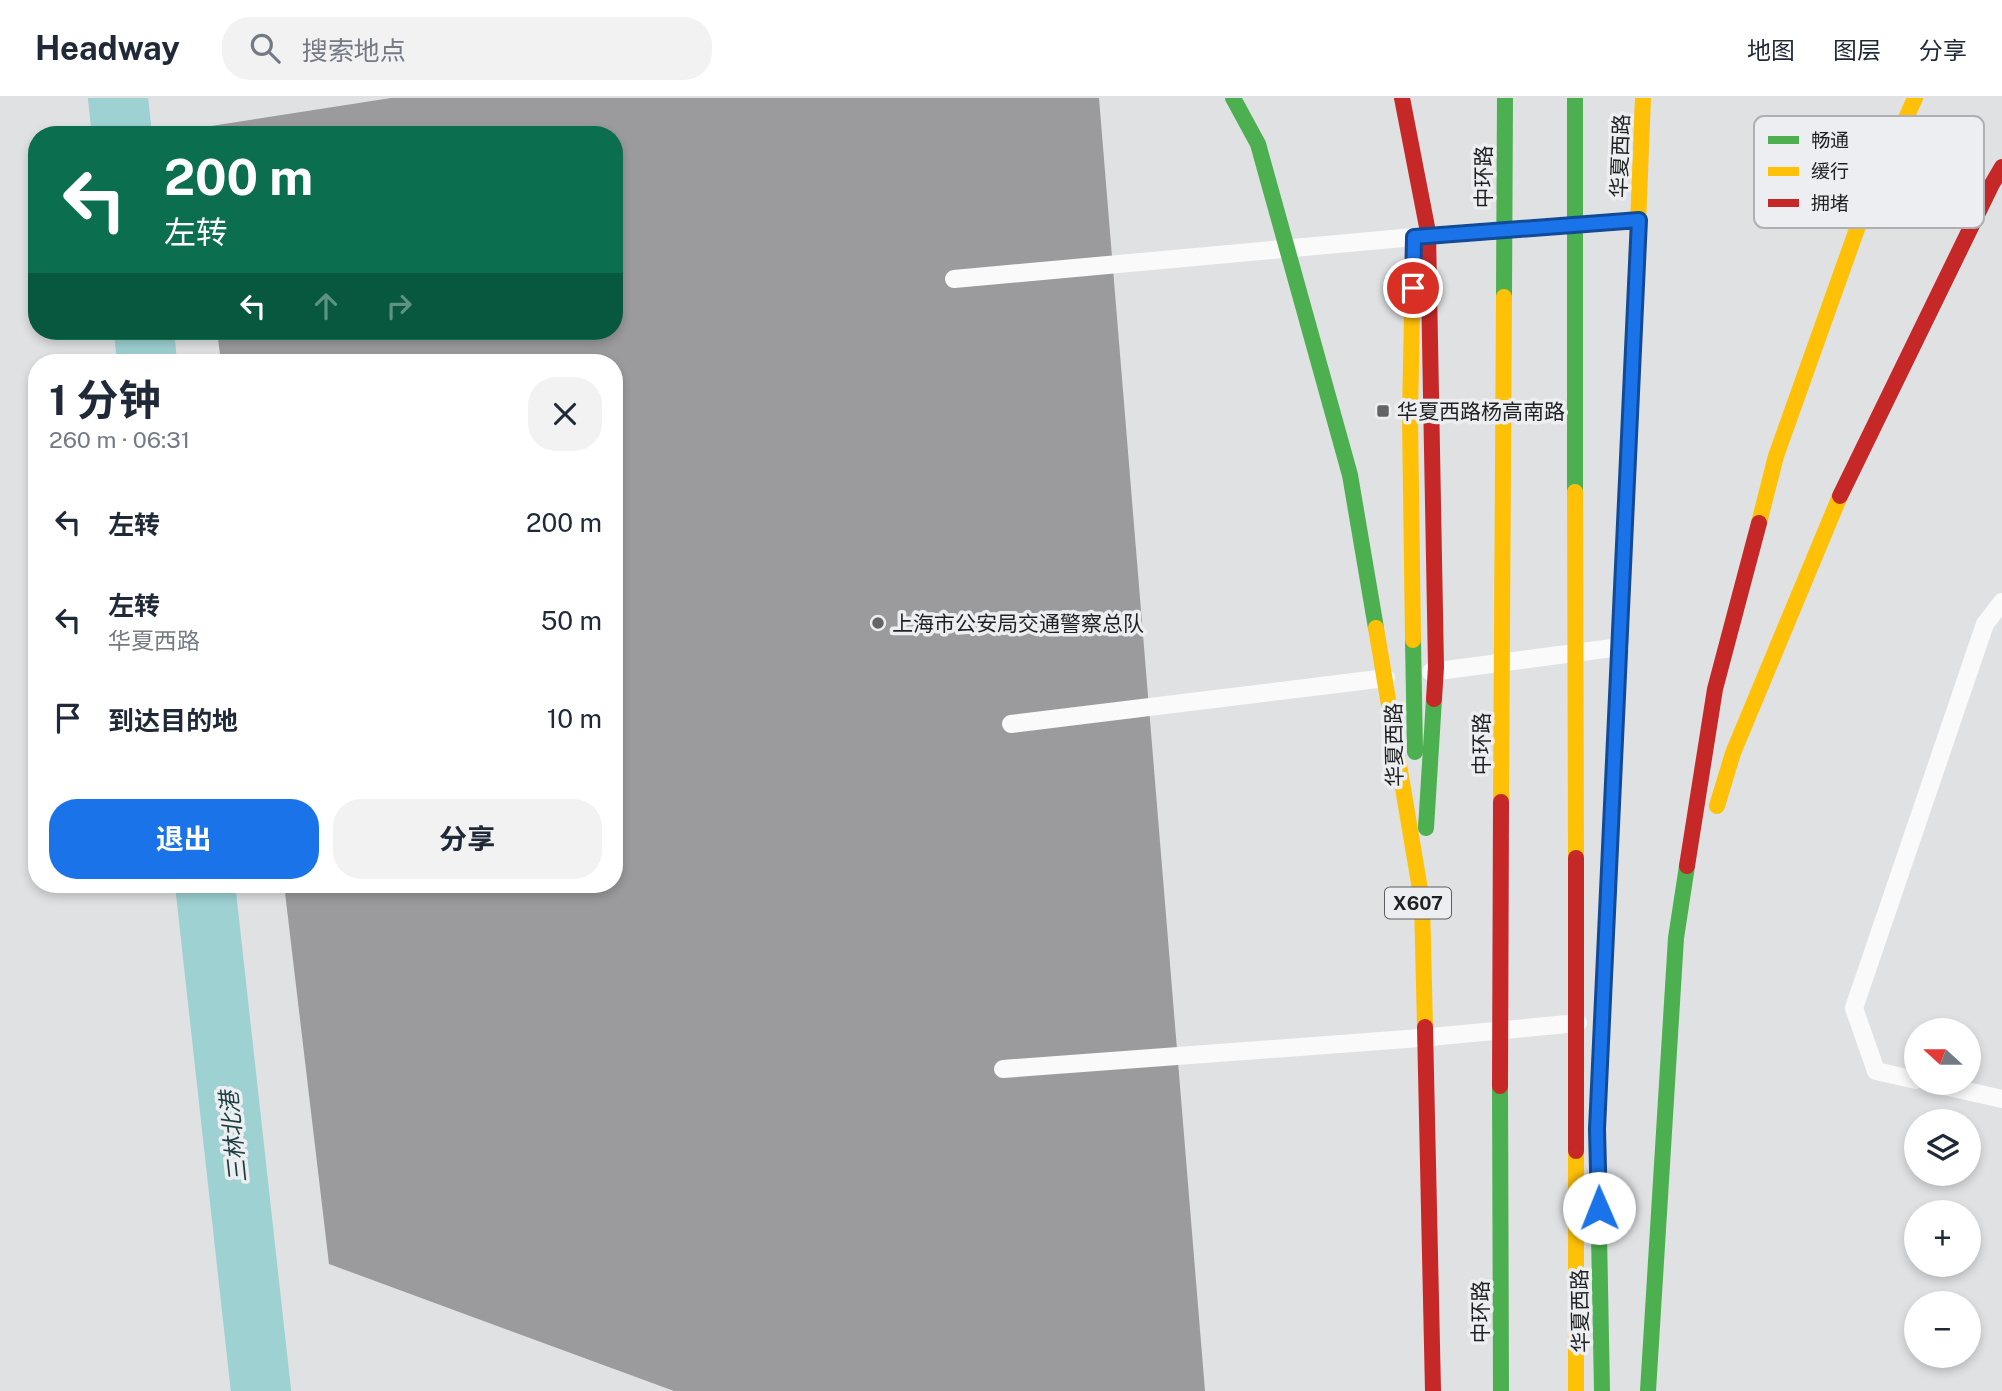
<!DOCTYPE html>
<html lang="zh">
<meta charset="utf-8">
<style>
:root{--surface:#fff;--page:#f2f2f3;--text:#1f2937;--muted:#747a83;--line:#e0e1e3;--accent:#1a73e8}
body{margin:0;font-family:"Public Sans","Noto Sans SC",sans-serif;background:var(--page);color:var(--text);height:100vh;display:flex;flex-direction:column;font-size:26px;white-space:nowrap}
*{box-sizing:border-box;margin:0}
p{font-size:23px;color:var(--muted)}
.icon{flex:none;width:38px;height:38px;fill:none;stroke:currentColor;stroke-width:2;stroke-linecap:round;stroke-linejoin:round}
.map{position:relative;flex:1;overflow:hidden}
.panel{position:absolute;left:28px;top:256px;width:595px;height:539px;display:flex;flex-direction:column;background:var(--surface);border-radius:28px;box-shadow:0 4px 10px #0003}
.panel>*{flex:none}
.banner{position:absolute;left:28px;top:28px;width:595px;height:214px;border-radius:28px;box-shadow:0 4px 10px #0003;background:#0b6e4f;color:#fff;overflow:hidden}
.needle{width:46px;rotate:291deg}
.fabs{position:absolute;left:1904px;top:920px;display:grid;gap:14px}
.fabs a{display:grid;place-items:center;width:77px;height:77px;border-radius:50%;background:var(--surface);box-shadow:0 4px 10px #0003;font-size:35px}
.pin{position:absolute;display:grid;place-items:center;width:60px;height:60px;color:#fff;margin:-30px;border:4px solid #fff;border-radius:50%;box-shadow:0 2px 7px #0007}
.me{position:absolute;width:77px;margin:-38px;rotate:359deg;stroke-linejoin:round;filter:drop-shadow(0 0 5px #0008)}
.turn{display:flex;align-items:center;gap:24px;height:147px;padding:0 21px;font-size:32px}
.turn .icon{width:91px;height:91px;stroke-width:2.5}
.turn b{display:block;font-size:49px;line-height:60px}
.lanes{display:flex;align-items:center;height:66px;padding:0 21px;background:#0003;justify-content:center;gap:35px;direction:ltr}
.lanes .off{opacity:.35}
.round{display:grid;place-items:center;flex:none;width:74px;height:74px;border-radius:28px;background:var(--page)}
.overview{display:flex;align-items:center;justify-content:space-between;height:119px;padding:0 21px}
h1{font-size:42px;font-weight:700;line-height:52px}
.button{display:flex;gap:14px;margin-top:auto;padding:14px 21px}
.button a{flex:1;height:80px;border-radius:28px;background:var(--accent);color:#fff;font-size:28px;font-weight:700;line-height:80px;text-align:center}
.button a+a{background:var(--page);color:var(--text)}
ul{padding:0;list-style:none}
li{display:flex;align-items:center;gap:21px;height:98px;padding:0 21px}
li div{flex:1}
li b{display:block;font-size:26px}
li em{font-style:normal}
header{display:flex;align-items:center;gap:42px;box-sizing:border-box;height:98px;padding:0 35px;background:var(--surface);border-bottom:2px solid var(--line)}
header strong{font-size:33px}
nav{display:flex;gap:38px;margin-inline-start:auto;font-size:24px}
.search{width:490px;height:63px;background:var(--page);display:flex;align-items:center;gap:18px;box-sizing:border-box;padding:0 24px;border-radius:28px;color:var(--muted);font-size:26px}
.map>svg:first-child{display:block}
</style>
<header>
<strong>Headway</strong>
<div class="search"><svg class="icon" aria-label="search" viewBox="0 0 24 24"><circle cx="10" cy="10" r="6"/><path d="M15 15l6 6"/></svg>搜索地点</div>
<nav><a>地图</a><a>图层</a><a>分享</a></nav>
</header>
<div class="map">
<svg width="2002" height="1293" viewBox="0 0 2002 1293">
<rect width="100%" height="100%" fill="#e0e1e3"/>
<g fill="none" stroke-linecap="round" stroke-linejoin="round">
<g stroke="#9ed1d2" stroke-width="60">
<path d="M118,0L122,37"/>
<path d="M144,233L147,264"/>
<path d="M205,786L261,1293"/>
</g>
</g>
<path fill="#9b9b9d" d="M391,0H1099L1205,1293H674L329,1166L284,786H614V264H221L217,233H614V37H193L192,31Z"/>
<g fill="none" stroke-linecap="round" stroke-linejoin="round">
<g stroke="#fafafb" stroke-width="18">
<path d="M954,181L1414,139L1639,122"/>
<path d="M1431,574L1620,549"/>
<path d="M1011,626L1386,580"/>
<path d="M1003,971L1420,940L1578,925"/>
<path d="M1916,982L1876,973L1854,910L1985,526L2002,504"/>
<path d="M1931,985L2002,1001"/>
</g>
<g stroke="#4caf50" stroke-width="16">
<path d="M1233,0L1258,46L1350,377L1376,530"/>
<path d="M1575,0V394"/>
<path d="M1504,199L1505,0"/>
<path d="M1413,542L1415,654"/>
<path d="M1426,730L1434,601"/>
<path d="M1500,988L1501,1293"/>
<path d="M1602,1293L1597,1031L1612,712"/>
<path d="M1648,1293L1676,840L1687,768"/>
</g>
<g stroke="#ffc107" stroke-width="16">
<path d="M1412,217L1410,317L1413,542"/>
<path d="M1634,228L1643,0"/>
<path d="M1575,394L1576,760"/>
<path d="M1759,425L1776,358L1857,131L1915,0"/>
<path d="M1376,530L1422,803L1425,929"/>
<path d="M1501,704L1504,199"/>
<path d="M1717,708L1733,655L1840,398"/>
<path d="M1576,1053V1293"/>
</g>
<g stroke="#c62828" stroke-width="16">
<path d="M1402,0L1428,134L1436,569L1434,601"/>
<path d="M1840,398L1992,86L2002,69"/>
<path d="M1612,712L1634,228"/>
<path d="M1576,760V1053"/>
<path d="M1687,768L1715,591L1759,425"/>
<path d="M1425,929L1433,1293"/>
<path d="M1500,988L1501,704"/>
</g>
</g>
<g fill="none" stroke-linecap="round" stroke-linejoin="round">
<defs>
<path id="route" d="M1413,190L1414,139L1639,122L1597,1031L1599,1110"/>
</defs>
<use href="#route" stroke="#114b97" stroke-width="18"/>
<use href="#route" stroke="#1a73e8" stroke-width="12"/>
</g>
<g fill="#636465" stroke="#edeef1" stroke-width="2.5">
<rect x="1376" y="306" width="14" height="14" rx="3.5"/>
<circle cx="878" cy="525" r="7"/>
</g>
<g text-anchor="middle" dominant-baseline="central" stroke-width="7" stroke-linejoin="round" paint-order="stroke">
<rect fill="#edeef1" stroke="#5d5e5f" stroke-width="2" x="1385" y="789.5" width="66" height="31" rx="5"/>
<g font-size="19" font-weight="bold" fill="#1f2021">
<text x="1418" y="805">X607</text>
</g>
<g font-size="21" fill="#1f2021" stroke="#edeef1">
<text transform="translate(1620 58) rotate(-88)">华夏西路</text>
<text transform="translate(1483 79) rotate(-90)">中环路</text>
<text transform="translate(1481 646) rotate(-90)">中环路</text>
<text transform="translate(1394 647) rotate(-91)">华夏西路</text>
<text transform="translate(1580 1213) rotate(-91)">华夏西路</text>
<text transform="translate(1480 1214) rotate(-90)">中环路</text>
</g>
<g font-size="21" fill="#1f2021" stroke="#edeef1" text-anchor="start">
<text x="1397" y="313">华夏西路杨高南路</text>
<text x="892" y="525">上海市公安局交通警察总队</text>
</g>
<g font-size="23" font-style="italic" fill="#1b3e3f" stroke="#edeef1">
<text transform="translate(233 1039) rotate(-96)">三林北港</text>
</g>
</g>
<rect x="1754" y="18" width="230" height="112" rx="10" fill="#edeef1" stroke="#afb0b3" stroke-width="2"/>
<rect x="1768" y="38" width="31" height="8" fill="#4caf50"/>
<rect x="1768" y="69" width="31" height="9" fill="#ffc107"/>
<rect x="1768" y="101" width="31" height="8" fill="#c62828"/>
<g font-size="19" fill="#1f2021">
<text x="1811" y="49">畅通</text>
<text x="1811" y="80">缓行</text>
<text x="1811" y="112">拥堵</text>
</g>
</svg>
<div class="fabs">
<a><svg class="needle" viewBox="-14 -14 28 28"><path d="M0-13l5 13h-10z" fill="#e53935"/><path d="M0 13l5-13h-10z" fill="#747a83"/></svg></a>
<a><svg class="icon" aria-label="layers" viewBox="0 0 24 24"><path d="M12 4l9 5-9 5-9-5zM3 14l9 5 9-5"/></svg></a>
<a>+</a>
<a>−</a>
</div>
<div class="pin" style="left:1413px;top:190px;background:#d93025"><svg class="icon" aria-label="arrive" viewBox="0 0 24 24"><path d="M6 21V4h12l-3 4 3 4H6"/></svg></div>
<svg class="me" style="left:1599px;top:1110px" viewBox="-20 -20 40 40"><circle r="19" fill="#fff"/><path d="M0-13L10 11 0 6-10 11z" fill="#1a73e8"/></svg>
<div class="banner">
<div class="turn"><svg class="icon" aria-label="left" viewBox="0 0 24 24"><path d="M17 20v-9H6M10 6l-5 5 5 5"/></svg><div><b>200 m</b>左转</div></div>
<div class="lanes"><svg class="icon" aria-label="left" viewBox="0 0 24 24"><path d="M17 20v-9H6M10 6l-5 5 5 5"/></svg><svg class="icon off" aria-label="ahead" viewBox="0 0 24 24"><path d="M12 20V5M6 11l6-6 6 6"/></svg><svg class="icon off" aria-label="right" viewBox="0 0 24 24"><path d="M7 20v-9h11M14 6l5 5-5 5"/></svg></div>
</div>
<section class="panel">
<div class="overview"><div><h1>1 分钟</h1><p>260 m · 06:31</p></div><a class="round"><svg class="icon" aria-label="close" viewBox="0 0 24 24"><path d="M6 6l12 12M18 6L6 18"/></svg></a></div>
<ul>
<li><svg class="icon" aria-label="left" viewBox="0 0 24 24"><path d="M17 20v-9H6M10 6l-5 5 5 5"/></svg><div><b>左转</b></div><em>200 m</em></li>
<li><svg class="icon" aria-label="left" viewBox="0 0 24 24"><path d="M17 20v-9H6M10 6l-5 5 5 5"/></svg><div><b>左转</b><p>华夏西路</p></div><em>50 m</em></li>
<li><svg class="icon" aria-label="arrive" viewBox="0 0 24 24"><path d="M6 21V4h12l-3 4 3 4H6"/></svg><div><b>到达目的地</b></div><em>10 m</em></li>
</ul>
<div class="button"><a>退出</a><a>分享</a></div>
</section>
</div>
